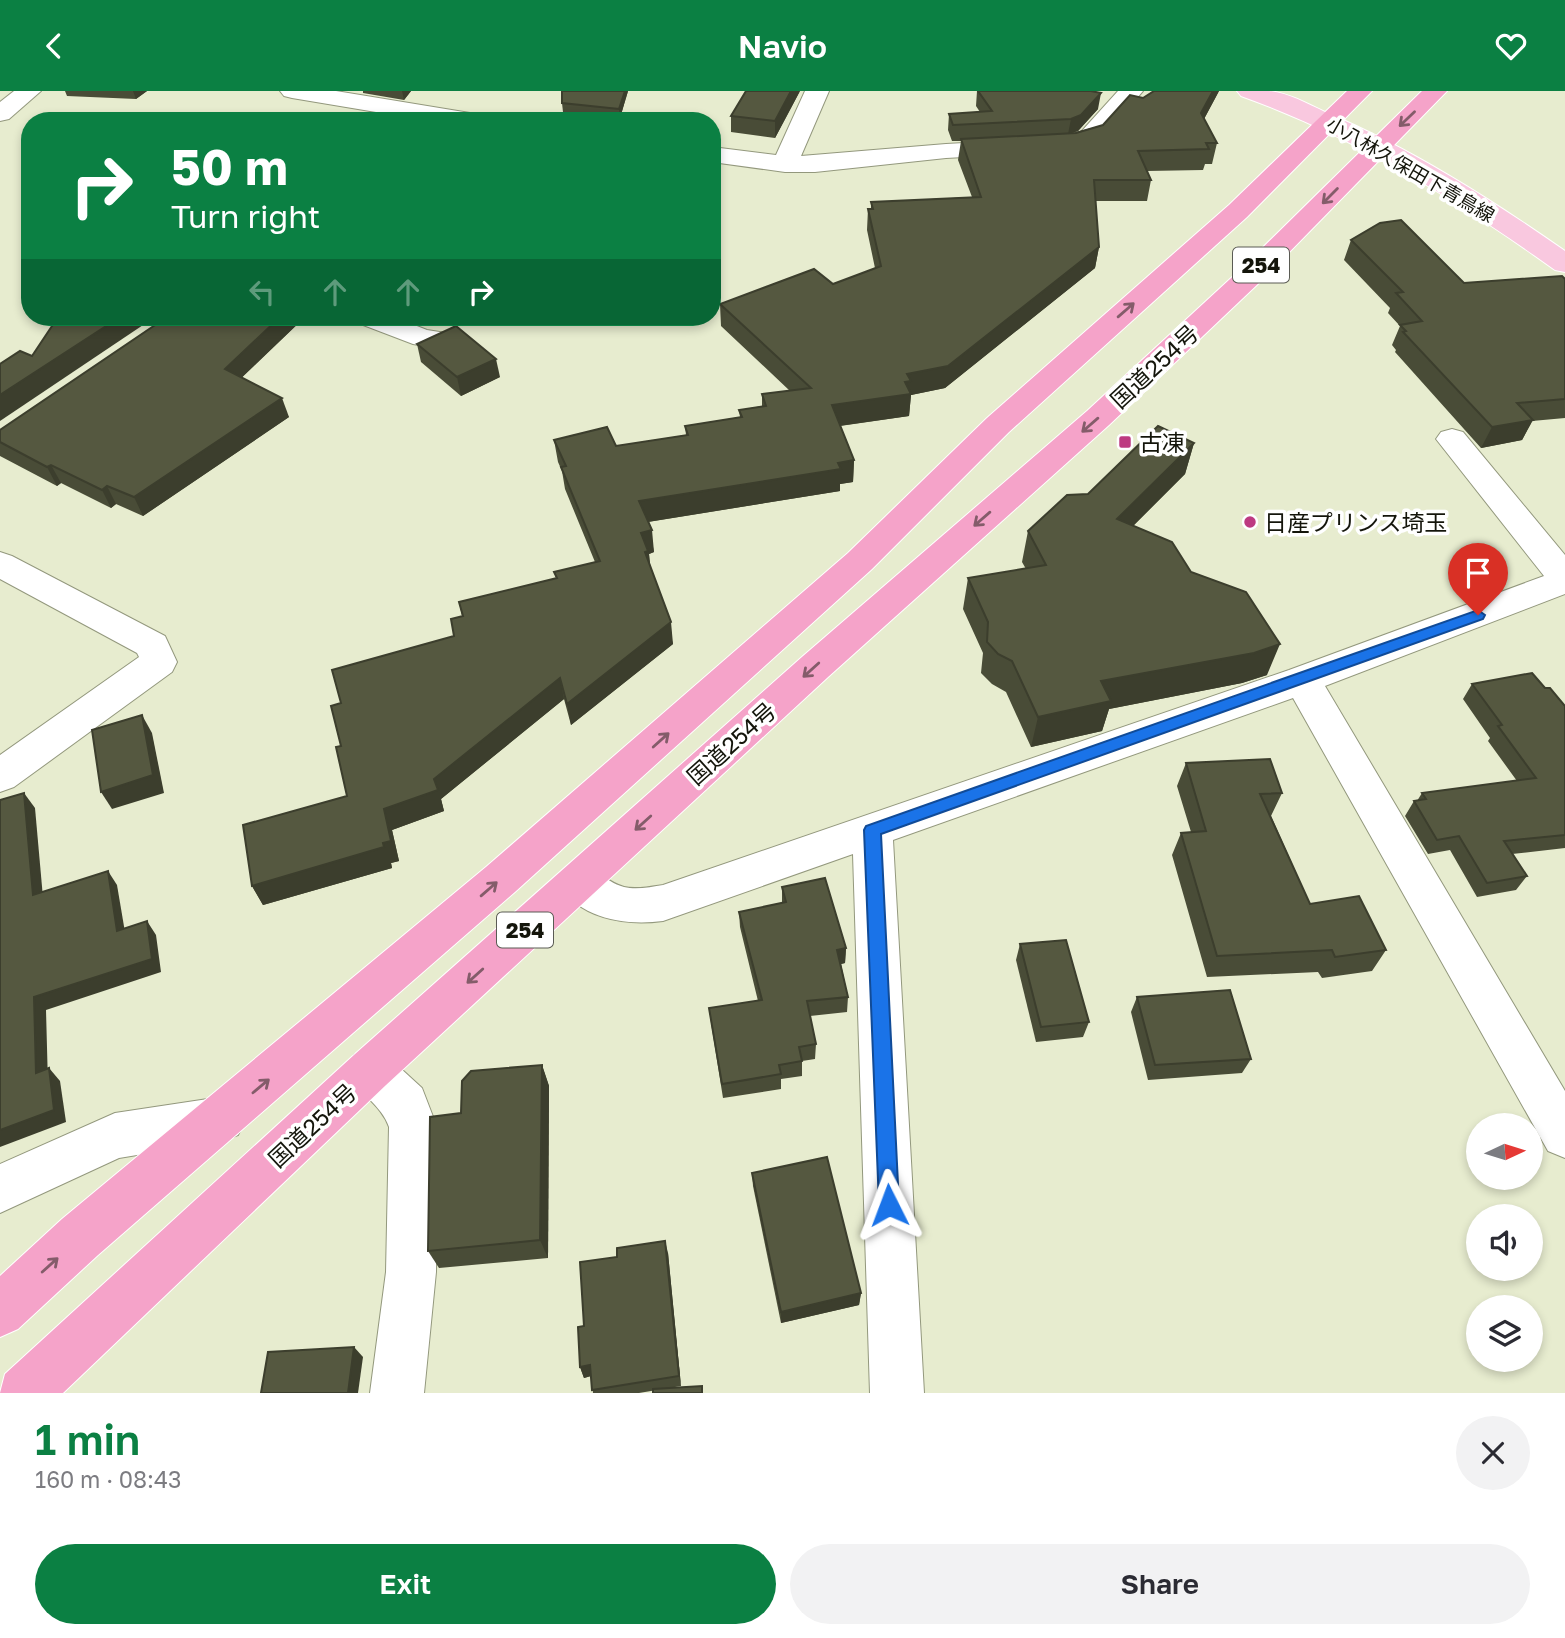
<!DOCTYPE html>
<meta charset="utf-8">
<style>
:root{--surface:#fff;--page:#f2f2f3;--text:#2b2b33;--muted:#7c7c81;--accent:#0b8043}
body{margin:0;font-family:"Golos Text","Noto Sans JP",sans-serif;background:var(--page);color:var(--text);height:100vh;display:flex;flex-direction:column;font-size:26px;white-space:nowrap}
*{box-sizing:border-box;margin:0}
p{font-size:23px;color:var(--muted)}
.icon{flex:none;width:38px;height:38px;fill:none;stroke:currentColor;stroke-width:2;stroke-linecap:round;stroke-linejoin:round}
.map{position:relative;height:1302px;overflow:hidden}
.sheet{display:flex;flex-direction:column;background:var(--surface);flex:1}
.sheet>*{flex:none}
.top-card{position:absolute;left:21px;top:21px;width:700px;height:214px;border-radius:28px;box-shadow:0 4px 10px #0003;background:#0b8043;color:#fff;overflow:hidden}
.needle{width:46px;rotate:86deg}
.buttons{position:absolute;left:1466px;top:1022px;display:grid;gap:14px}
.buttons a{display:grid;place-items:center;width:77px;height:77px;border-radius:50%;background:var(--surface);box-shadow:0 4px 10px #0003;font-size:35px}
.pin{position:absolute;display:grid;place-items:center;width:60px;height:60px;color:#fff;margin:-72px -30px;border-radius:50% 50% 50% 0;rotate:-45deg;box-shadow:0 0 7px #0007}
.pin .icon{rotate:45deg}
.me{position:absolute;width:77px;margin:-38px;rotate:357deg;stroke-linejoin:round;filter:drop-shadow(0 0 5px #0008)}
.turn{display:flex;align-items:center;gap:24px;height:147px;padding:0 35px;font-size:32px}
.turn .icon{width:91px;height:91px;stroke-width:2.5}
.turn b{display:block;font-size:49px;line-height:60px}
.lanes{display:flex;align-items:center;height:66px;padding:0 35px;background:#0003;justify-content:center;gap:35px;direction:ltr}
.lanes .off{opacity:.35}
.round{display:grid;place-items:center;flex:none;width:74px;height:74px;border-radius:37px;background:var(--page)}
.headline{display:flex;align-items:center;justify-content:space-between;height:119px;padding:0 35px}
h1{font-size:42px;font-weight:600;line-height:52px;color:var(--accent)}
.primary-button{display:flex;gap:14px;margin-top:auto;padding:14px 35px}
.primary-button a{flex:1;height:80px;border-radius:42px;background:var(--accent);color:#fff;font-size:28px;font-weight:600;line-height:80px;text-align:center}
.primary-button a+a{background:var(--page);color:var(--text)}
header{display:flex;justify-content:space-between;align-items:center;height:91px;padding:0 35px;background:var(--accent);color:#fff;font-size:32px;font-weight:600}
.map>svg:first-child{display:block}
</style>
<header><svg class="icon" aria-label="back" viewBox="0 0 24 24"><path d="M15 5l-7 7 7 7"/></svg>Navio<svg class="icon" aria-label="heart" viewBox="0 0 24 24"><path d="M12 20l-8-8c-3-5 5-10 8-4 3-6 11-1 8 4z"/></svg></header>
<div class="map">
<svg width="1565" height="1302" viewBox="0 0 1565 1302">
<rect width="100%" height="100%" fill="#e7eccf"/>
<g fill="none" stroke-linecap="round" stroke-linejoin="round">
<defs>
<g id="minor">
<path d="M14,0H41L9,28L0,30V11Z"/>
<path d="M280,0H336L476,23L485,25L488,30H430L292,7L284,5Z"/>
<path d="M805,0H829L801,65L946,53L1069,46L1080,42L1118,0H1143L1098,52L1072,60L946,67L815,81H785L712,71V56L776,64Z"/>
<path d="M354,226H394L427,239L446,242L451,248L446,254L436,257L413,253L358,232Z"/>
<path d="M1452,338L1463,341L1565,464V503L1325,595L1565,1000V1067L1548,1060L1293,607L893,749L924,1302H870L853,763L663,830C625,835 577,828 558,790L564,778C596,767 598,789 624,796C636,799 651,796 663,794L1289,579L1544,485L1436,348L1441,341Z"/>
<path d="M0,461L12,465L165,545L177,571L172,581L14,696L0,701V664L139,566L137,562L0,488Z"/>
<path d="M370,958L386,964L422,997L437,1036L436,1181L424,1302H370L386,1181L389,1036C382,1014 357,1002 347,979L354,964Z"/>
<path d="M221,1006L238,1012L245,1028L238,1044L221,1050L119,1067L0,1122V1073L115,1022Z"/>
</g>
<path id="major" d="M1237,0C1248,0 1259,0 1269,0C1288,2 1308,13 1325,21C1410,57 1489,107 1565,160V181L1555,179C1456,108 1355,46 1241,5Z"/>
<g id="highway">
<path d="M1347,0H1372L1247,126L1009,341L872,478L516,800L98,1164L18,1238L0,1246V1185L62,1128L486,776L848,462L987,327L1229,114Z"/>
<path d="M1422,0H1447L1262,189L1109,334L828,586L386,994L63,1302H0L5,1283L354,964L802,566L1087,320L1242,177Z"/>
</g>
</defs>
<use href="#minor" stroke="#93987d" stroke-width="2"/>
<use href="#major" stroke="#fff" stroke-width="2"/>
<use href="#highway" stroke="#fff" stroke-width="2"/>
<use href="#minor" fill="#fff" fill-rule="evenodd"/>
<use href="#major" fill="#f9c8df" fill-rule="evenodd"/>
<use href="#highway" fill="#f5a3c9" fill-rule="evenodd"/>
</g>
<g fill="#494c37">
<path d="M65,0H147L136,8L67,5Z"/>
<path d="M363,0H411L404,9L363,2Z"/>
<path d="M628,0L620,27L563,21L562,12Z"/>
<path d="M800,0L775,47L731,41V25Z"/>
<path d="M977,0H1091L1098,18L1078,40L1072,42L1103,34L1143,7L1219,0L1204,28L1217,52L1212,73H1205L1203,79L1147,80L1151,89L1147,110H1095L1099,156L1095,177L945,297L911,304L909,325L840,335L854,369L853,391L840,393V400L648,431L654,461L649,463L650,476L673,553L571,634L564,608L441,708L444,720L392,739L399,770L391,772L392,777L263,814L252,795L347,705L341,655V612L454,545L462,525L459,511L556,487L554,481L595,471L565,398L562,380L558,371L554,349L616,355L686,344L685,335L740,326L739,319L762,315V303L790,300L721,235L720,213L833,193L875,177L867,139L868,118H871V111L972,106L958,69L961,50H952L948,39L949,23L980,21L976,15Z"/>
<path d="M1351,149L1464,192L1565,188V327L1532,330L1522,349L1481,357L1395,261L1396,259L1392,254L1400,235L1388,222L1390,217L1344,169Z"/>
<path d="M167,226H305L242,286L289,326L143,425L116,413L111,417L61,392L57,395L0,365V339Z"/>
<path d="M417,253L500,286L461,305L421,271Z"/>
<path d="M1194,352L1185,383L1133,435L1191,481L1267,584L1242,592L1109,618L1102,640L1031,656L1006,601L992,593L981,582L983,562L963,518L968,487L1026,478L1022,471L1028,440L1088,403Z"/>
<path d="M1472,593L1545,597L1565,615V757L1512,763L1527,785L1516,799L1477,806L1450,759L1428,763L1405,725L1414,710H1417L1422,702L1517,690L1488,650L1490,647L1463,608Z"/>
<path d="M1186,672L1282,702L1271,725L1310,813L1386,859L1372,880L1322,887L1318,881L1207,886L1172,764L1181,742L1191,741L1177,695Z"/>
<path d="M782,796L846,857L845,872L841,873L848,906L847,921L810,925L816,953L815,968L802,970V985L781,988V998L723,1007L711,932L709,917L758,910L740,836L739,821L782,812Z"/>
<path d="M1020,853L1089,931L1083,946L1036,951L1016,869Z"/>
<path d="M1137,906L1251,968L1242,982L1148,989L1131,921Z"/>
<path d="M542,974L549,995L548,1167L439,1177L428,1160L461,1022Z"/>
<path d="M752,1082L861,1202L859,1214L781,1232L753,1095Z"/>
<path d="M668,1162L681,1295L639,1302H593L591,1285L584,1287L580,1276L584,1235Z"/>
</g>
<g fill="#3c3e2d">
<path d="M133,0H147L136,8Z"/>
<path d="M402,0H411L404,9Z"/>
<path d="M625,0H628L620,27L619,18Z"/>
<path d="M791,0H800L775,47V30Z"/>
<path d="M1213,0H1219L1196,43L1201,22Z"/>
<path d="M1101,2L1098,18L1078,40L1068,43L1071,28Z"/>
<path d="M1099,156L1095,177L945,297L911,304L909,325L831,336L832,314L907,283Z"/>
<path d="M120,226H155L0,330V304Z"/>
<path d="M280,226H305L232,296L225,278Z"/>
<path d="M496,268L500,286L461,305L457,286Z"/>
<path d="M282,307L289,326L143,425L134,406Z"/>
<path d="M1533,329L1522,349L1481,357L1492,336Z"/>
<path d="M1194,352L1185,383L1109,459L1117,428Z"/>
<path d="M854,369L853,391L840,393V400L641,432L639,410Z"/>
<path d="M51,374L61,392L57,395L47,376Z"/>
<path d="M107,395L116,413L111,417L102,399Z"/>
<path d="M652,439L654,461L649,463L651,482L647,483L641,442Z"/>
<path d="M671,531L673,553L571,634L567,613Z"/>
<path d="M1280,553L1267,584L1242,592L1109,618L1102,640L1031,656L1038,626L1101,590Z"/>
<path d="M560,587L564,608L441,708L444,720L392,739L399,770L391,772L392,777L263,814L252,795L383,752L384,718Z"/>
<path d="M142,624L152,642L164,702L112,718L101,701Z"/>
<path d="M24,702L35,717L44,818L33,804Z"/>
<path d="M108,780L117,794L127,853L117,840Z"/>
<path d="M147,830L156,844L161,881L46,919L48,994L36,982L34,906Z"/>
<path d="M846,857L845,872L836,874L837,859Z"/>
<path d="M542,974L549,995L548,1167L540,1149Z"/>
<path d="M49,977L60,990L66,1031L0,1056V1039Z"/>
<path d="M665,1150L668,1162L681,1295L679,1285Z"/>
<path d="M861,1202L859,1214L781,1232V1221Z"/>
<path d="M354,1256L363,1266L358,1302H348Z"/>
<path d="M590,1274L594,1284L584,1287L580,1276Z"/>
</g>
<g fill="#555840" stroke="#3c3e2d" stroke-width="2">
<path d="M562,0H625L619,18L562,12Z"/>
<path d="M746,0H791L775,30L731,25Z"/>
<path d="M978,0H1091L1101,2L1081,24L1071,28L953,34L949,23L992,20Z"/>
<path d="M1154,0H1213L1201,22L1217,52H1206L1209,58L1138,60L1151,89H1094L1099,156L948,275L907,283L911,290L905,291L911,303L832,314L854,369L838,372L841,378L639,410L652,439L641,442L648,460L645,461L671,531L567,613L560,587L434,688L438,699L384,718L391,750L383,752L384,756L252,795L243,734L347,705L336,656L341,655L331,615L341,612L332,579L454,545L451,528L463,525L459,511L557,487L554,481L600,470L561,376L566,375L554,349L607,336L616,355L688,344L685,335L742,326L739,319L766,315L762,303L811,297L720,213L814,178L833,193L881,175L868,118H873L871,111L981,106L961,48L1076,42L1103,34L1130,4L1143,7Z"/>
<path d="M1401,129L1464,192L1562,185L1565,188V308L1517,312L1533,329L1492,336L1403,241L1406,240L1400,234L1422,230L1396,202L1403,201L1351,149L1380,132Z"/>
<path d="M58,226H120L0,304V273L20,260L32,265Z"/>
<path d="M167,226H280L225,278L282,307L134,406L107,395L102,399L51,374L47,376L0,351V339Z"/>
<path d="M456,235L496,268L457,286L417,253Z"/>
<path d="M1158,335L1194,352L1117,428L1172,451L1191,481L1246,501L1280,553L1254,562L1101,590L1111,610L1038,626L1012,570L998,563L987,551L988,531L968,487L1046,474L1028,440L1067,404L1088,403Z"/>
<path d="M1532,582L1545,597H1550L1565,615V744L1504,750L1527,785L1487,792L1459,745L1437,749L1414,710L1426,708L1422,702L1536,687L1498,635L1502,634L1472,593Z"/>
<path d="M142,624L153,684L101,701L92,639Z"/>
<path d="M1270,668L1282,702L1260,703L1310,813L1359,805L1386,859L1335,866L1332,859L1217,865L1181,742L1206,740L1186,672Z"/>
<path d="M24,702L33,804L108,780L117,840L147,830L152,868L34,906L36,982L49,977L54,1019L0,1039V709Z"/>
<path d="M825,787L846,857L837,859L848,906L807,910L816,953L799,956L802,970L779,974L781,983L722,993L709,917L762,909L739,821L786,811L782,796Z"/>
<path d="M1066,849L1089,931L1041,936L1020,853Z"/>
<path d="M1230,899L1251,968L1155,974L1137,906Z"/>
<path d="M542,974L540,1149L428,1160L430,1026L461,1022L462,990L471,980Z"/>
<path d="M827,1066L861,1202L781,1221L752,1082Z"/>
<path d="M665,1150L679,1285L592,1299L590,1274L580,1276L578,1236L584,1235L580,1171L617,1166V1157Z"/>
<path d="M354,1256L348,1302H261L268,1261Z"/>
<path d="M702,1295V1302H653V1298Z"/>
</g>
<defs><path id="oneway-shaft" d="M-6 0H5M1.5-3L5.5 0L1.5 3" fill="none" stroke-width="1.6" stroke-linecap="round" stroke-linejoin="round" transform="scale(1.75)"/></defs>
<g stroke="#845c6a">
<use href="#oneway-shaft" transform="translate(1407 28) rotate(136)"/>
<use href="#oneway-shaft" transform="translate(1330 105) rotate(135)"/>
<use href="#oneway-shaft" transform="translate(1126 219) rotate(-41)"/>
<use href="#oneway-shaft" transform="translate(1090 334) rotate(139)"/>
<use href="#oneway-shaft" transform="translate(982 428) rotate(139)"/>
<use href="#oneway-shaft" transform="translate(811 579) rotate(138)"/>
<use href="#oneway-shaft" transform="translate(661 649) rotate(-42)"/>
<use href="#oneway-shaft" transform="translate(643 732) rotate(138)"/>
<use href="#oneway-shaft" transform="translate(489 798) rotate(-41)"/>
<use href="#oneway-shaft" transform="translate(475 885) rotate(138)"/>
<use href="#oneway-shaft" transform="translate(261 995) rotate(-40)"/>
<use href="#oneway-shaft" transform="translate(50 1174) rotate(-42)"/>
</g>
<path fill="#1a73e8" stroke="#114b97" stroke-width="2" d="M1478,519L1485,524L1483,528L881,743L899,1114L896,1122L889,1124L882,1122L879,1114L864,739L866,735Z"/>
<g fill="#bd3a81" stroke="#fff" stroke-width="2.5">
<rect x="1118" y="344" width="14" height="14" rx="3.5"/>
<circle cx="1250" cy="431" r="7"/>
</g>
<g text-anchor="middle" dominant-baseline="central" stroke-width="7" stroke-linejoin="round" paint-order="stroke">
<g font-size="19" fill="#14150b" stroke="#fff">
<text transform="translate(1411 78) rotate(30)">小八林久保田下青鳥線</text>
</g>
<g fill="#fff" stroke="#5a5b54" stroke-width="2">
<rect x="1233" y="156.5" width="56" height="35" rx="5"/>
<rect x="497" y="821.5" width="56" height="35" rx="5"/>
</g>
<g font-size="21" font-weight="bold" fill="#14150b">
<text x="1261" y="174">254</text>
<text x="525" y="839">254</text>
</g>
<g font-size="23" fill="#14150b" stroke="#fff">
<text transform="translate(1154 275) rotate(-43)">国道254号</text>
<text transform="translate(731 652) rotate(-42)">国道254号</text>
<text transform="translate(312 1034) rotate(-43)">国道254号</text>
</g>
<g font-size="23" fill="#14150b" stroke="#fff" text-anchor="start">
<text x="1139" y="351">古凍</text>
<text x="1264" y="431">日産プリンス埼玉</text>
</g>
</g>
</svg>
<div class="buttons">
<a><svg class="needle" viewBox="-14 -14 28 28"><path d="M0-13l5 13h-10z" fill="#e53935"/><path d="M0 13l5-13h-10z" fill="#7c7c81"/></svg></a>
<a><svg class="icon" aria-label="sound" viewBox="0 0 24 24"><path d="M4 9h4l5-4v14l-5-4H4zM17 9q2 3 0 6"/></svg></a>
<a><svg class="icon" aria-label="layers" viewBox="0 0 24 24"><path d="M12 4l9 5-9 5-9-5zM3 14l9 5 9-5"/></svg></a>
</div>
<div class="pin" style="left:1478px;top:524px;background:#d93025"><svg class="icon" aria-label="arrive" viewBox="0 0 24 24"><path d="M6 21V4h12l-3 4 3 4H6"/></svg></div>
<svg class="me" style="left:889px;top:1114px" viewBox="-20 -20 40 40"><path d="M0-17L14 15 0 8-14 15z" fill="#1a73e8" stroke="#fff" stroke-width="4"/></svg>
<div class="top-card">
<div class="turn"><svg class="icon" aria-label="right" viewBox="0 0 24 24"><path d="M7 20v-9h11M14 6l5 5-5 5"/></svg><div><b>50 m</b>Turn right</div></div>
<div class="lanes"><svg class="icon off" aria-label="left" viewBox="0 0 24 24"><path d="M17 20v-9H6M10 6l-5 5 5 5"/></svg><svg class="icon off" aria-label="ahead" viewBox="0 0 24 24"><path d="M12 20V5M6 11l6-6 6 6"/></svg><svg class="icon off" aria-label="ahead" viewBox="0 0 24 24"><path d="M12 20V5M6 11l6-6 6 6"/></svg><svg class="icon" aria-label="right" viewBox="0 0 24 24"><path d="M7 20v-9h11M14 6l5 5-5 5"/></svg></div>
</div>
</div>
<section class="sheet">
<div class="headline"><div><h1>1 min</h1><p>160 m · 08:43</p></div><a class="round"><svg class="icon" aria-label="close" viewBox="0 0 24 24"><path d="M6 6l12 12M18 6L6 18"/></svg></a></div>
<div class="primary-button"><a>Exit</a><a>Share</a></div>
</section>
